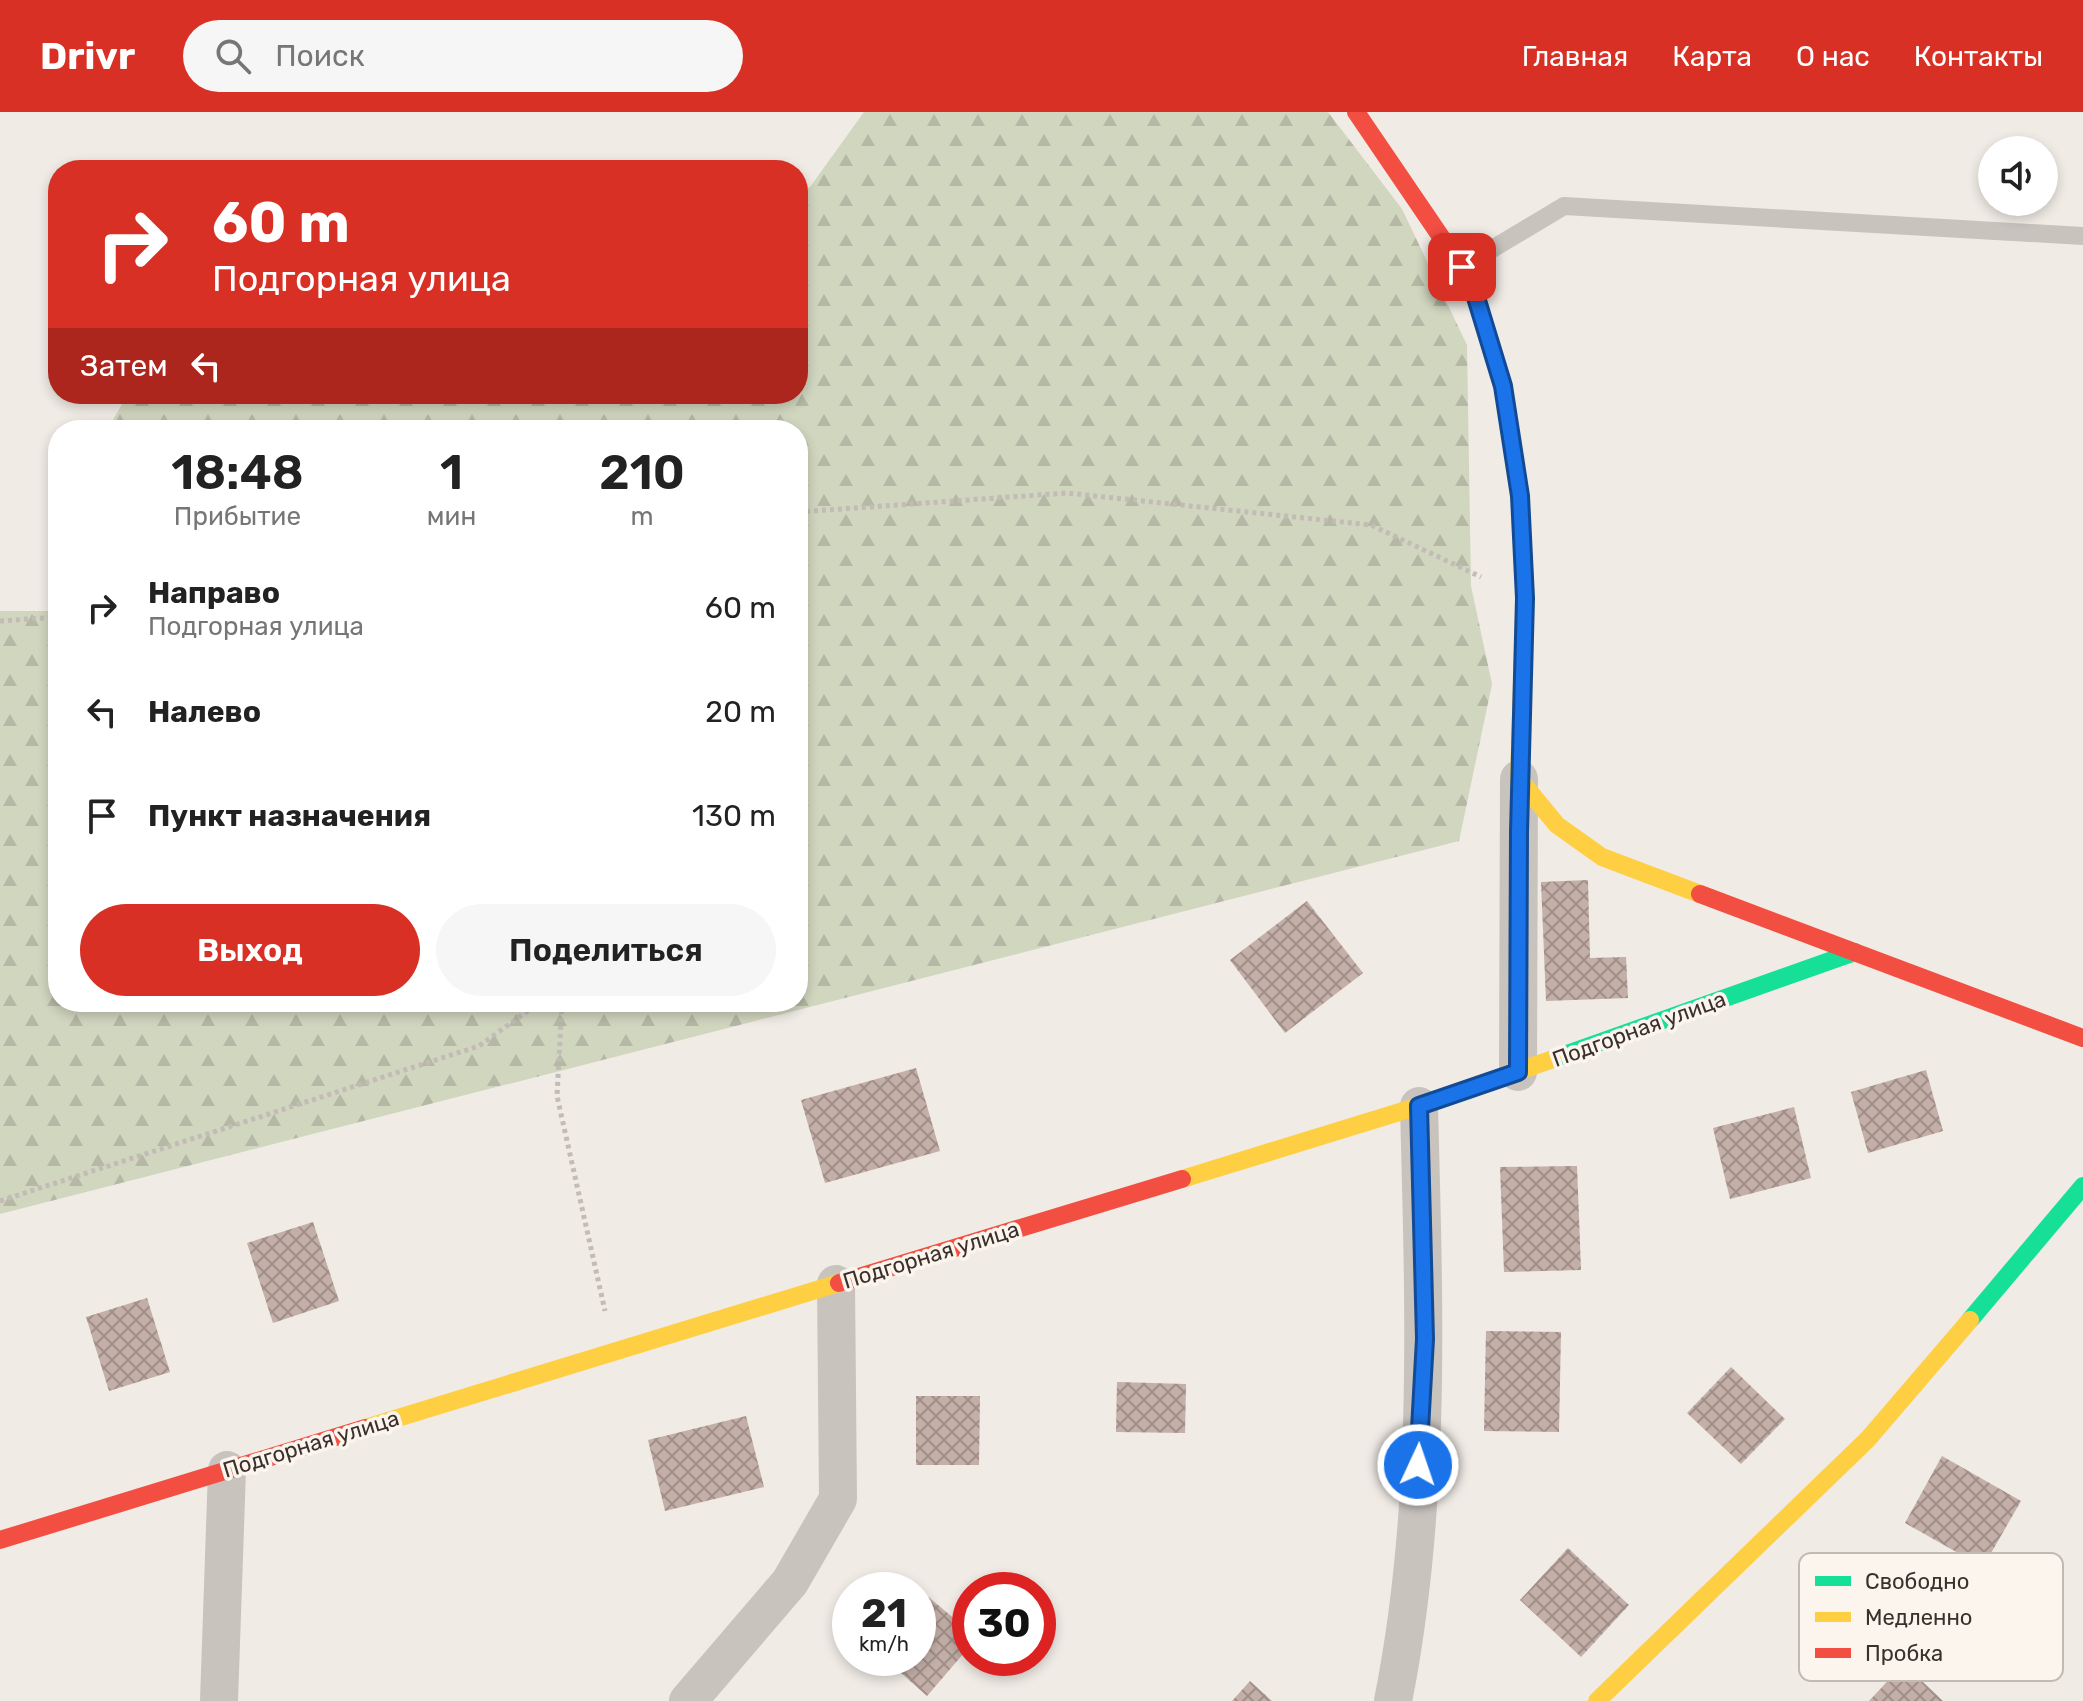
<!DOCTYPE html>
<html lang="ru">
<meta charset="utf-8">
<style>
:root{--surface:#fff;--page:#f6f6f6;--text:#222;--muted:#767676;--accent:#d93025}
body{margin:0;font-family:Rubik,sans-serif;background:var(--page);color:var(--text);height:100vh;display:flex;flex-direction:column;font-size:30px;white-space:nowrap}
*{box-sizing:border-box;margin:0}
p{font-size:26px;color:var(--muted)}
.icon{flex:none;width:44px;height:44px;fill:none;stroke:currentColor;stroke-width:2;stroke-linecap:round;stroke-linejoin:round}
.map{position:relative;flex:1;overflow:hidden}
.details{position:absolute;left:48px;top:308px;width:760px;height:592px;display:flex;flex-direction:column;background:var(--surface);border-radius:32px;box-shadow:0 4px 12px #0003}
.details>*{flex:none}
.banner{position:absolute;left:48px;top:48px;width:760px;height:244px;border-radius:32px;box-shadow:0 4px 12px #0003;background:#d93025;color:#fff;overflow:hidden}
.buttons{position:absolute;left:1978px;top:24px;display:grid;gap:16px}
.buttons a{display:grid;place-items:center;width:80px;height:80px;border-radius:50%;background:var(--surface);box-shadow:0 4px 12px #0003;font-size:40px}
.speed{position:absolute;left:832px;top:1460px;display:flex;gap:16px;font-size:40px;font-weight:700;text-align:center}
.speed>*{display:grid;place-content:center;width:104px;height:104px;border-radius:50%;background:var(--surface);box-shadow:0 4px 12px #0003;line-height:1}
.speed small{font-size:20px;font-weight:400}
.speed .limit{border:12px solid #d22;background:#fff;color:#111}
.pin{position:absolute;display:grid;place-items:center;width:68px;height:68px;color:#fff;margin:-34px;border-radius:16px;box-shadow:0 4px 12px #0006}
.me{position:absolute;width:88px;margin:-44px;rotate:3deg;stroke-linejoin:round;filter:drop-shadow(0 0 6px #0008)}
.turn{display:flex;align-items:center;gap:28px;height:168px;padding:0 32px;font-size:36px}
.turn .icon{width:104px;height:104px;stroke-width:2.5}
.turn b{display:block;font-size:56px;line-height:68px}
.then{display:flex;align-items:center;height:76px;padding:0 32px;background:#0003;gap:16px;font-size:30px}
.eta{display:flex;justify-content:space-evenly;align-items:center;height:136px;text-align:center}
.eta b{font-size:48px;font-weight:600;line-height:56px}
.cta{display:flex;gap:16px;margin-top:auto;padding:16px 32px}
.cta a{flex:1;height:92px;border-radius:48px;background:var(--accent);color:#fff;font-size:32px;font-weight:600;line-height:92px;text-align:center}
.cta a+a{background:var(--page);color:var(--text)}
ul{padding:0;list-style:none}
li{display:flex;align-items:center;gap:24px;height:104px;padding:0 32px}
li div{flex:1}
li b{display:block;font-size:30px}
li em{font-style:normal}
header{display:flex;align-items:center;gap:48px;box-sizing:border-box;height:112px;padding:0 40px;background:var(--accent);color:#fff}
header strong{font-size:38px}
nav{display:flex;gap:44px;margin-inline-start:auto;font-size:28px}
.search{width:560px;height:72px;background:var(--page);display:flex;align-items:center;gap:20px;box-sizing:border-box;padding:0 28px;border-radius:44px;color:var(--muted);font-size:30px}
.map>svg:first-child{display:block}
</style>
<header>
<strong>Drivr</strong>
<div class="search"><svg class="icon" aria-label="search" viewBox="0 0 24 24"><circle cx="10" cy="10" r="6"/><path d="M15 15l6 6"/></svg>Поиск</div>
<nav><a>Главная</a><a>Карта</a><a>О нас</a><a>Контакты</a></nav>
</header>
<div class="map">
<svg width="2083" height="1589" viewBox="0 0 2083 1589">
<defs>
<pattern id="forest-firs" width="22" height="20" patternUnits="userSpaceOnUse" patternTransform="scale(2)"><rect width="22" height="20" fill="#d1d6bf"/><path d="M5 1l3.5 6h-7zM16 11l3.5 6h-7z" fill="#b4b8a4"/></pattern>
<pattern id="building-cross-hatch" width="8" height="8" patternUnits="userSpaceOnUse" patternTransform="scale(2)"><rect width="8" height="8" fill="#c3afa7"/><path d="M0 0l8 8M0 8l8-8" fill="none" stroke="#a08f88"/></pattern>
</defs>
<rect width="100%" height="100%" fill="#f0ebe5"/>
<path fill="url(#forest-firs)" d="M864,0H1328L1402,97L1467,233L1471,474L1492,572L1459,729L0,1102V499H58V890H798V318H107L128,282H798V80L810,75Z"/>
<g fill="url(#building-cross-hatch)">
<path d="M1588,768L1590,846L1626,845L1628,886L1546,889L1541,770Z"/>
<path d="M1307,789L1363,861L1285,921L1230,848Z"/>
<path d="M916,956L940,1039L825,1071L801,988Z"/>
<path d="M1926,958L1943,1019L1868,1041L1851,980Z"/>
<path d="M1794,995L1811,1066L1730,1087L1713,1016Z"/>
<path d="M1577,1054L1581,1158L1504,1160L1500,1055Z"/>
<path d="M313,1110L339,1189L273,1211L247,1131Z"/>
<path d="M147,1186L170,1260L109,1279L86,1205Z"/>
<path d="M1486,1219L1561,1220L1559,1320L1484,1319Z"/>
<path d="M1731,1255L1785,1307L1741,1352L1687,1301Z"/>
<path d="M1117,1270L1186,1272L1185,1321L1116,1320Z"/>
<path d="M916,1284H980L979,1353H916Z"/>
<path d="M746,1304L764,1375L665,1399L648,1328Z"/>
<path d="M1942,1344L2021,1389L1983,1455L1905,1411Z"/>
<path d="M1568,1436L1629,1493L1581,1545L1520,1488Z"/>
<path d="M912,1471L970,1520V1534L927,1584L884,1546H918V1478H907Z"/>
<path d="M1904,1552L1943,1589H1869Z"/>
<path d="M1250,1569L1272,1589H1232Z"/>
</g>
<g fill="none" stroke-linecap="round" stroke-linejoin="round">
<g stroke="#c2bbb6" stroke-width="5" stroke-dasharray="4 4" stroke-linecap="butt">
<path d="M798,400L1067,381L1371,413L1481,465"/>
<path d="M0,509L58,505"/>
<path d="M562,890L557,984L605,1199"/>
<path d="M0,1089L479,934L540,890"/>
</g>
<path stroke="#c9c3be" stroke-width="18" d="M1462,155L1564,94L2083,124"/>
<g stroke="#c9c3be" stroke-width="38">
<path d="M1518,960L1519,667"/>
<path d="M219,1589L227,1358"/>
<path d="M688,1589L790,1470L838,1387L836,1172"/>
<path d="M1393,1589C1432,1394 1424,1192 1419,994"/>
</g>
<g stroke="#16e098" stroke-width="18">
<path d="M1553,947L1855,840"/>
<path d="M1970,1208L2083,1074"/>
</g>
<g stroke="#ffcf43" stroke-width="18">
<path d="M1525,476L1519,667L1557,713L1602,745L1700,782"/>
<path d="M1182,1067L1419,994L1553,947"/>
<path d="M365,1316L839,1171"/>
<path d="M1597,1589L1868,1327L1970,1208"/>
</g>
<g stroke="#f24e42" stroke-width="18">
<path d="M1356,0L1471,169L1503,274L1520,384L1525,476"/>
<path d="M1700,782L2083,926"/>
<path d="M839,1171L1182,1067"/>
<path d="M0,1428L365,1316"/>
</g>
</g>
<g fill="none" stroke-linecap="round" stroke-linejoin="round">
<defs>
<path id="route" d="M1418,1353L1425,1227L1419,994L1518,960L1519,720L1525,486L1520,384L1503,274L1471,169L1462,155"/>
</defs>
<use href="#route" stroke="#114b97" stroke-width="20"/>
<use href="#route" stroke="#1a73e8" stroke-width="14"/>
</g>
<g text-anchor="middle" dominant-baseline="central" stroke-width="7" stroke-linejoin="round" paint-order="stroke">
<g font-size="22" fill="#3b302b" stroke="#fbf5ee">
<text transform="translate(1639 917) rotate(-20)">Подгорная улица</text>
<text transform="translate(931 1143) rotate(-17)">Подгорная улица</text>
<text transform="translate(311 1332) rotate(-17)">Подгорная улица</text>
</g>
</g>
<rect x="1799" y="1441" width="264" height="128" rx="12" fill="#fbf5ee" stroke="#c1bab4" stroke-width="2"/>
<rect x="1815" y="1464" width="36" height="10" fill="#16e098"/>
<rect x="1815" y="1500" width="36" height="10" fill="#ffcf43"/>
<rect x="1815" y="1536" width="36" height="10" fill="#f24e42"/>
<g font-size="22" fill="#3b302b">
<text x="1865" y="1477">Свободно</text>
<text x="1865" y="1513">Медленно</text>
<text x="1865" y="1549">Пробка</text>
</g>
</svg>
<div class="buttons">
<a><svg class="icon" aria-label="sound" viewBox="0 0 24 24"><path d="M4 9h4l5-4v14l-5-4H4zM17 9q2 3 0 6"/></svg></a>
</div>
<div class="speed"><div>21<small>km/h</small></div><div class="limit">30</div></div>
<div class="pin" style="left:1462px;top:155px;background:#d93025"><svg class="icon" aria-label="arrive" viewBox="0 0 24 24"><path d="M6 21V4h12l-3 4 3 4H6"/></svg></div>
<svg class="me" style="left:1418px;top:1353px" viewBox="-20 -20 40 40"><circle r="17" fill="#1a73e8" stroke="#fff" stroke-width="3"/><path d="M0-11L8 9 0 5-8 9z" fill="#fff"/></svg>
<div class="banner">
<div class="turn"><svg class="icon" aria-label="right" viewBox="0 0 24 24"><path d="M7 20v-9h11M14 6l5 5-5 5"/></svg><div><b>60 m</b>Подгорная улица</div></div>
<div class="then">Затем<svg class="icon" aria-label="left" viewBox="0 0 24 24"><path d="M17 20v-9H6M10 6l-5 5 5 5"/></svg></div>
</div>
<section class="details">
<div class="eta">
<div><b>18:48</b><p>Прибытие</p></div>
<div><b>1</b><p>мин</p></div>
<div><b>210</b><p>m</p></div>
</div>
<ul>
<li><svg class="icon" aria-label="right" viewBox="0 0 24 24"><path d="M7 20v-9h11M14 6l5 5-5 5"/></svg><div><b>Направо</b><p>Подгорная улица</p></div><em>60 m</em></li>
<li><svg class="icon" aria-label="left" viewBox="0 0 24 24"><path d="M17 20v-9H6M10 6l-5 5 5 5"/></svg><div><b>Налево</b></div><em>20 m</em></li>
<li><svg class="icon" aria-label="arrive" viewBox="0 0 24 24"><path d="M6 21V4h12l-3 4 3 4H6"/></svg><div><b>Пункт назначения</b></div><em>130 m</em></li>
</ul>
<div class="cta"><a>Выход</a><a>Поделиться</a></div>
</section>
</div>
